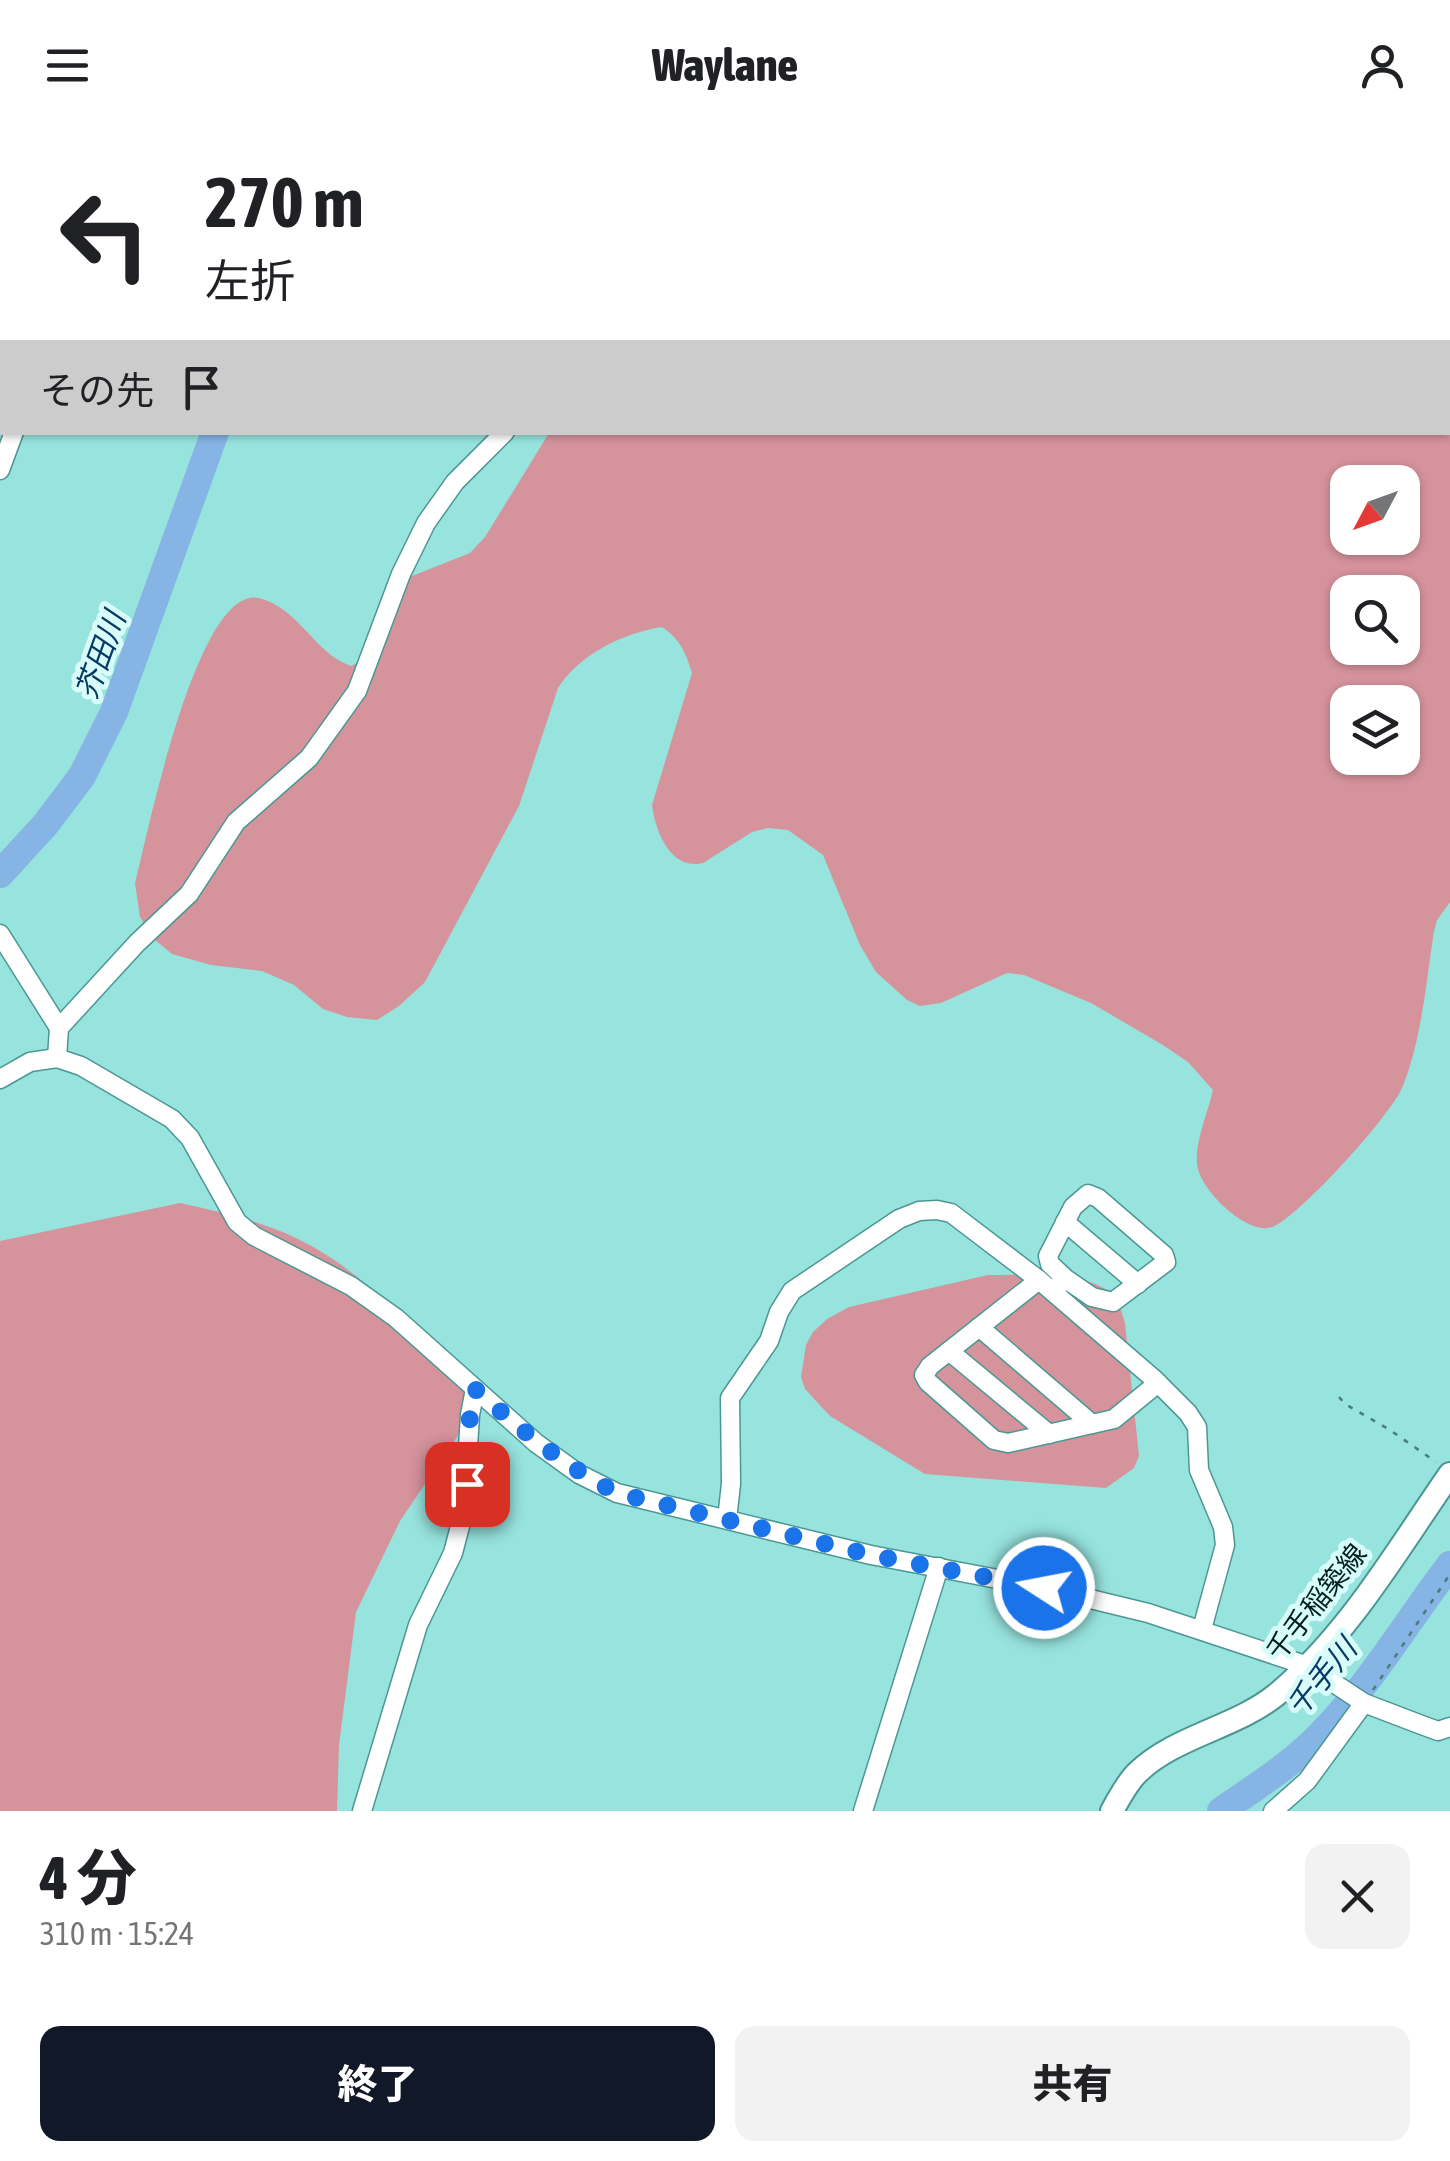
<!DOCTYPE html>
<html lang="ja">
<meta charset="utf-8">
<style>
:root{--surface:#fff;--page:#f2f2f2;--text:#202124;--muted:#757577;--accent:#111827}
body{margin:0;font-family:"Asap Condensed","Noto Sans JP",sans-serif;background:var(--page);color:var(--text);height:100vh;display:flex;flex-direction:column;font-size:38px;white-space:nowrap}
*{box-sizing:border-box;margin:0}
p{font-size:32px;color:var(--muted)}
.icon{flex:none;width:55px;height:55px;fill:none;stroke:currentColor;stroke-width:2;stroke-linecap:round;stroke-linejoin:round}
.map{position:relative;height:1681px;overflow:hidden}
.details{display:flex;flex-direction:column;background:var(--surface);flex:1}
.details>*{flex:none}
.banner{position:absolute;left:0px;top:0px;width:1450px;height:305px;box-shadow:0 2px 8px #0004;background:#fff;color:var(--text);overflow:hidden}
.needle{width:65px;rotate:229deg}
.buttons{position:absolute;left:1330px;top:335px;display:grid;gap:20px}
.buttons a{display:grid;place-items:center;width:90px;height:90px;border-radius:20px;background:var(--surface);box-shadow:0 2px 8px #0004;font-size:50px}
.pin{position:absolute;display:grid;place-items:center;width:85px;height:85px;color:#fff;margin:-42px;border-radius:20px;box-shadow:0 5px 15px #0006}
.me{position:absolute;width:110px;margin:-55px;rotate:281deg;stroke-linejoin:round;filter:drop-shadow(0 0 8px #0008)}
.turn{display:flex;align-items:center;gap:35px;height:210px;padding:0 40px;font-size:45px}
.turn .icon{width:130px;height:130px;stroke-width:2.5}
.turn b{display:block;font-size:70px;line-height:85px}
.then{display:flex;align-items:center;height:95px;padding:0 40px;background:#0003;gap:20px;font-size:38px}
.round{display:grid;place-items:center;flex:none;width:105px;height:105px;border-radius:20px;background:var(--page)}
.summary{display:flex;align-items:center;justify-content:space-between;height:170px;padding:0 40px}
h1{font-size:60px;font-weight:800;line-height:75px}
.cta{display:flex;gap:20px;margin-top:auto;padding:20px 40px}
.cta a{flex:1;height:115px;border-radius:20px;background:var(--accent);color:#fff;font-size:40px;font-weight:800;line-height:115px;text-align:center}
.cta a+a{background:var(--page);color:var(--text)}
header{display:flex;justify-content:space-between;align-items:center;height:130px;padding:0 40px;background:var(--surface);font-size:45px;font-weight:800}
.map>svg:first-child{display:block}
</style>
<header><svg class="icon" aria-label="menu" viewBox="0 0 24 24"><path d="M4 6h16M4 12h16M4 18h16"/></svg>Waylane<svg class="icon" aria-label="person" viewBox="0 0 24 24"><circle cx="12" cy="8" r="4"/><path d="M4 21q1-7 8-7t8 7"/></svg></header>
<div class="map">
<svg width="1450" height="1681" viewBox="0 0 1450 1681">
<rect width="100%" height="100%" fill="#97e3de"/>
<g fill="#d5939c" fill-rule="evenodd">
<path d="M908,0L1450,2V772L1437,790L1434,801C1426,852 1422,909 1402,958C1391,985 1298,1088 1272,1097C1247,1106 1199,1059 1197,1034C1195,1012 1208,982 1213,960L1188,932L1163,915L1091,873L1024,845L1007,843L941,873L920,876L907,870L876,842L860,815L823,725L788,700L768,698L752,702L703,733C670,741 655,700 652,675L692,543C686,523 680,509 662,497C623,503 580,524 558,558L519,676L425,852L399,876L377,890L347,887L323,879L294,855L262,841L211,835L172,824L154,809L140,787L135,753C147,708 197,454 259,468C299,478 315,524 351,536L363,530L372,513L376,484L388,461L407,448L470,423L485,407L549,303L1448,302V2ZM1348,352H1402V408H1348ZM1348,462H1402V518H1348ZM1348,572H1402V628H1348Z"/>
<path d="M180,1073C220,1082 261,1091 298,1109C366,1142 416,1202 464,1258L463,1298L400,1391L356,1482L339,1615L337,1681H0V1111Z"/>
<path d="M988,1145C1020,1145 1088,1141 1112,1164C1119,1172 1122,1183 1125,1193L1139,1326L1134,1338L1106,1358L925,1344L830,1286L805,1259L801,1247L806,1215L813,1202L827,1189L849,1177Z"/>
</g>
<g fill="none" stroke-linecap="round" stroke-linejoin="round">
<g stroke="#86b4e5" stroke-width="28">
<path d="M296,2V0"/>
<path d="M0,744L45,695L82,646L114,582L215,302"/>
<path d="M1221,1681C1257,1656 1294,1633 1324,1601C1372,1551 1408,1490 1450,1435"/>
</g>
<defs>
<g id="minor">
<path d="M125,2L126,0"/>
<path d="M593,2V0"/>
<path d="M0,340L14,302"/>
<path d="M0,804L59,898"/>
<path d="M57,928L59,898L137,813L189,764L236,692L309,628L357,561L401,444L426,393L455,352L505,302"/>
<path d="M0,949L30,932L57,928L81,936L172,989L190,1008L237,1092L254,1106L351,1156L396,1188L536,1313L579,1344L617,1363L871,1425L1045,1458L1148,1483L1308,1536L1364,1573L1419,1594L1438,1601L1450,1597"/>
<path d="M1065,1092L1138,1154"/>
<path d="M1039,1150L930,1236L924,1245L928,1252L994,1310L1008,1313L1114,1289L1158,1253"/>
<path d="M1052,1161L1066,1149L1092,1167L1113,1172L1166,1132L1164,1125L1098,1068L1088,1064L1073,1077L1048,1126L1050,1134L1066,1149"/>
<path d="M979,1197L1092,1294"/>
<path d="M949,1221L1049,1304"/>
<path d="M727,1389L731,1354L730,1268L769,1211L779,1182L792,1161L899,1089L919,1081L937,1080L951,1083L1039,1150L1154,1249L1188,1283L1197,1297L1199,1340L1223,1397L1225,1415L1202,1499"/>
<path d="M362,1681L418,1495L453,1423L464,1381L470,1285L475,1259"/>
<path d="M863,1681L939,1437"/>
<path d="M1273,1681L1307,1651L1364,1573"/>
</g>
<path id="major" d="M1112,1681C1119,1668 1127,1653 1137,1643C1175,1606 1235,1598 1276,1565C1348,1506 1397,1420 1450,1344"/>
</defs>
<use href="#minor" stroke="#4c9793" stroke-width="21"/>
<use href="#major" stroke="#4c9793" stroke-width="26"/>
<g stroke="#487d7a" stroke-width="2.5" stroke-dasharray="5 8" stroke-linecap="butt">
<path d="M825,2L828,0"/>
<path d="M1339,1267L1345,1274L1390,1300L1436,1332"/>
<path d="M1373,1560L1450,1444"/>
</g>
<use href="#minor" stroke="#fff" stroke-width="18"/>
<use href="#major" stroke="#fff" stroke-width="22"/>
</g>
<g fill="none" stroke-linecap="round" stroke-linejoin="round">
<path stroke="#1a73e8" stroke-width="18" stroke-dasharray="0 32.4" d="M467,1354L470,1284L475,1259C520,1299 563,1335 617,1363L871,1425L1044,1458"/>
</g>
<g text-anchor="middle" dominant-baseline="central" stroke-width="10" stroke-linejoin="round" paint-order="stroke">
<g font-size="28" fill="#01211f" stroke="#d8fcf9">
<text transform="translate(1316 1472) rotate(-51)">千手稲築線</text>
</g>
<g font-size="30" font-style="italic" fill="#063966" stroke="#d8fcf9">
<text transform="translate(100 525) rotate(-70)">芥田川</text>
<text transform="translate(1321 1547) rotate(-50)">千手川</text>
</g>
</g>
</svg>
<div class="buttons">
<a><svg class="needle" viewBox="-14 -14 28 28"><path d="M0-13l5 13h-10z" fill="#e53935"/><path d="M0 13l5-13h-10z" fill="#757577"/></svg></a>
<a><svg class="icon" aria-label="search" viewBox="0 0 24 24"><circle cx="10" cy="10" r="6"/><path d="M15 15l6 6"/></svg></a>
<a><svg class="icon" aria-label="layers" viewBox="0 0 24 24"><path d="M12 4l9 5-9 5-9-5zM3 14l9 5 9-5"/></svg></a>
</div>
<div class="pin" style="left:467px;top:1354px;background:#d93025"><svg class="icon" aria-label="arrive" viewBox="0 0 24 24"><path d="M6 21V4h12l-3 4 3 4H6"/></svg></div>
<svg class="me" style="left:1044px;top:1458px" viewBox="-20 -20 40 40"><circle r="17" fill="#1a73e8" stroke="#fff" stroke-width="3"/><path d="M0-11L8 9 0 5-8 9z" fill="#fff"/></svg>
<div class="banner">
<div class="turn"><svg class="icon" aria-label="left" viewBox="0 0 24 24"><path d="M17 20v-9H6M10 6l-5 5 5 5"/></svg><div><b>270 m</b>左折</div></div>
<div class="then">その先<svg class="icon" aria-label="arrive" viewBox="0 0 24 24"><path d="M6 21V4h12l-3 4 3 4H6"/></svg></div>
</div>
</div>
<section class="details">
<div class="summary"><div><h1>4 分</h1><p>310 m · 15:24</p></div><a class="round"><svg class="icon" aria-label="close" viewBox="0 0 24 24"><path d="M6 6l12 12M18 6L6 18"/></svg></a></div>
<div class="cta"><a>終了</a><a>共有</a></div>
</section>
